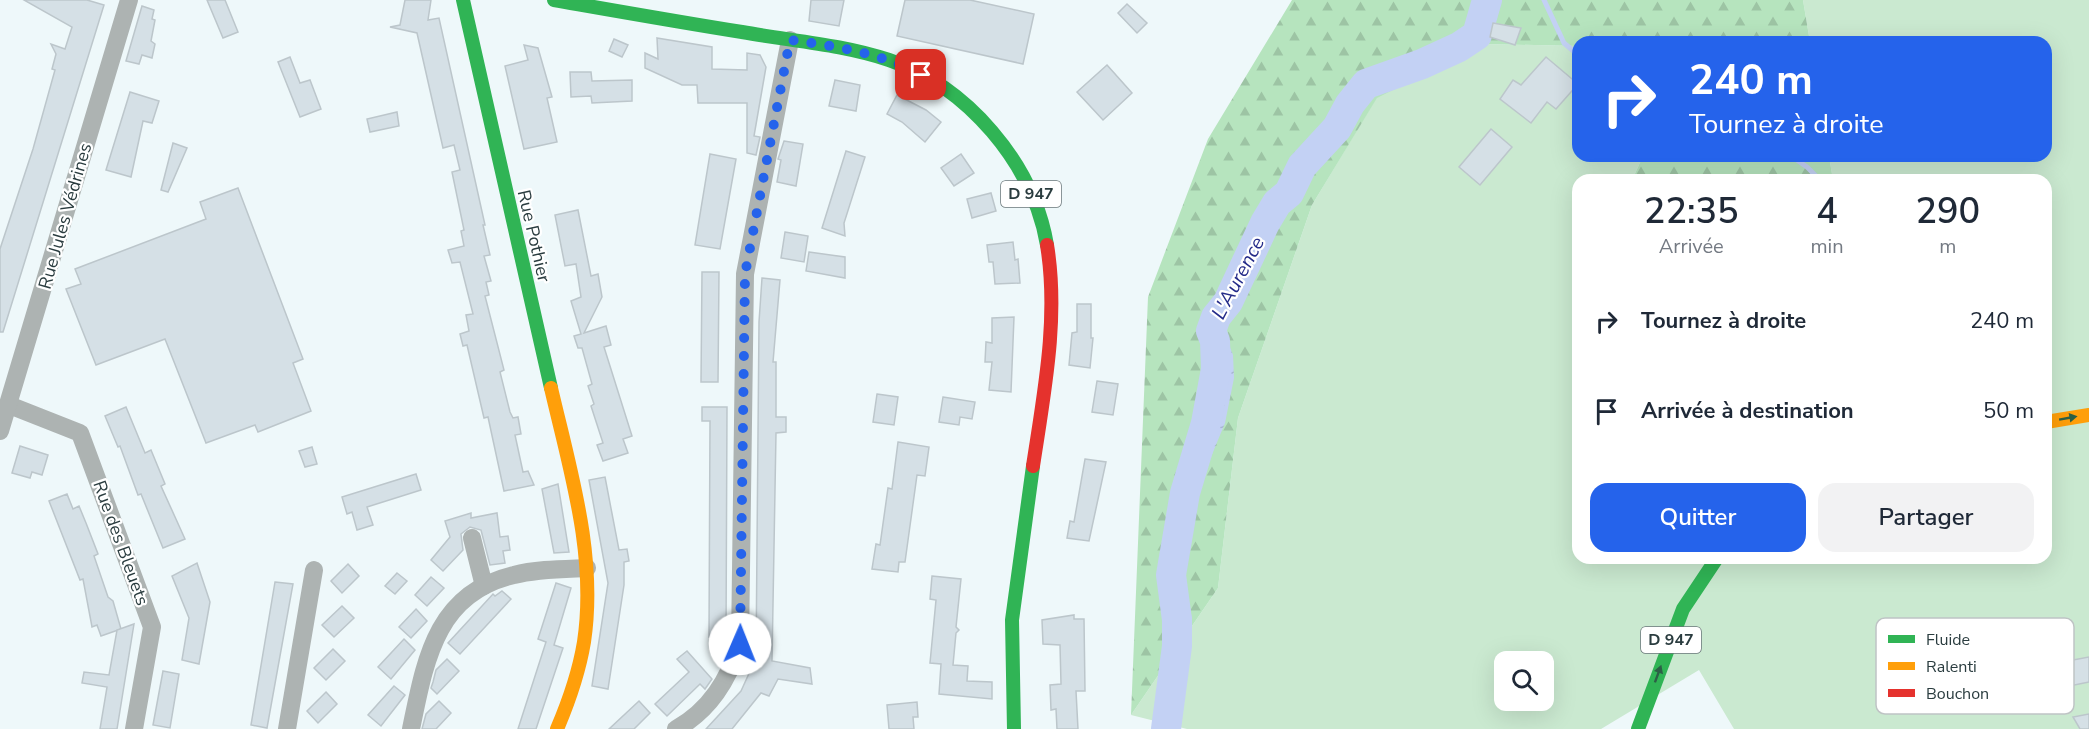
<!DOCTYPE html>
<html lang="fr">
<meta charset="utf-8">
<style>
:root{--surface:#fff;--page:#f2f2f3;--text:#1f2937;--muted:#747a83;--accent:#2563eb}
body{margin:0;font-family:"Nunito Sans",sans-serif;background:var(--page);color:var(--text);height:100vh;display:flex;flex-direction:column;font-size:22px;white-space:nowrap}
*{box-sizing:border-box;margin:0}
p{font-size:20px;color:var(--muted)}
.icon{flex:none;width:33px;height:33px;fill:none;stroke:currentColor;stroke-width:2;stroke-linecap:round;stroke-linejoin:round}
.map{position:relative;flex:1;overflow:hidden}
.details{position:absolute;left:1572px;top:174px;width:480px;height:390px;display:flex;flex-direction:column;background:var(--surface);border-radius:18px;box-shadow:0 6px 24px #0002}
.details>*{flex:none}
.guide{position:absolute;left:1572px;top:36px;width:480px;height:126px;border-radius:18px;box-shadow:0 6px 24px #0002;background:#2563eb;color:#fff;overflow:hidden}
.controls{position:absolute;left:1494px;top:651px;display:grid;gap:12px}
.controls a{display:grid;place-items:center;width:60px;height:60px;border-radius:12px;background:var(--surface);box-shadow:0 6px 24px #0002;font-size:30px}
.pin{position:absolute;display:grid;place-items:center;width:51px;height:51px;color:#fff;margin:-26px;border-radius:12px;box-shadow:0 3px 9px #0006}
.me{position:absolute;width:66px;margin:-33px;rotate:1deg;stroke-linejoin:round;filter:drop-shadow(0 0 4px #0008)}
.turn{display:flex;align-items:center;gap:21px;height:126px;padding:0 18px;font-size:27px}
.turn .icon{width:78px;height:78px;stroke-width:2.5}
.turn b{display:block;font-size:42px;line-height:51px}
.eta{display:flex;justify-content:space-evenly;align-items:center;height:102px;text-align:center}
.eta b{font-size:36px;font-weight:600;line-height:42px}
.action{display:flex;gap:12px;margin-top:auto;padding:12px 18px}
.action a{flex:1;height:69px;border-radius:18px;background:var(--accent);color:#fff;font-size:24px;font-weight:600;line-height:69px;text-align:center}
.action a+a{background:var(--page);color:var(--text)}
ul{padding:0;list-style:none}
li{display:flex;align-items:center;gap:18px;height:90px;padding:0 18px}
li div{flex:1}
li b{display:block;font-size:22px}
li em{font-style:normal}
.map>svg:first-child{display:block}
</style>
<div class="map">
<svg width="2089" height="729" viewBox="0 0 2089 729">
<defs>
<pattern id="forest-firs" width="22" height="20" patternUnits="userSpaceOnUse" patternTransform="scale(1.5)"><rect width="22" height="20" fill="#b6e4be"/><path d="M5 1l3.5 6h-7zM16 11l3.5 6h-7z" fill="#9dc4a4"/></pattern>
<pattern id="water-ripples" width="26" height="14" patternUnits="userSpaceOnUse" patternTransform="scale(1.5)"><rect width="26" height="14" fill="#c3d1f4"/><path d="M2 4q2-2 4 0t4 0M15 11q2-2 4 0t4 0" fill="none" stroke="#a8b4d2"/></pattern>
</defs>
<rect width="100%" height="100%" fill="#eef8fa"/>
<path fill="#cae9d0" fill-rule="evenodd" d="M1803,0H2089V729H1734L1699,670L1601,729H1187L1131,715L1218,588L1238,418L1312,205L1377,97L1484,44L1578,46V156H1643L1632,180H1578V558H2046V180H1833L1829,156H2046V42H1810ZM1504,662H1544V700H1504Z"/>
<g fill="url(#forest-firs)">
<path d="M1292,0H1803L1810,42H1578V46L1484,44L1377,98L1312,205L1238,418L1218,588L1131,715L1148,297L1208,139Z"/>
<path d="M1643,156H1829L1833,180H1632Z"/>
</g>
<path fill="url(#water-ripples)" d="M1487,0H1499L1484,44L1456,59L1414,73L1367,98L1344,135L1311,165L1300,190L1285,205L1221,325L1233,355L1234,378L1225,423L1194,498L1183,583L1192,618L1173,729H1166L1177,645V620L1171,575L1185,493L1206,423L1216,369L1215,341L1211,331L1216,317L1228,302L1265,223L1277,203L1289,193L1302,166L1337,128L1350,104L1366,84L1422,64L1459,47L1477,35Z"/>
<g fill="none" stroke-linecap="round" stroke-linejoin="round">
<g stroke="#c3d1f4" stroke-width="5">
<path d="M1544,0L1564,43L1578,55"/>
<path d="M1791,156L1807,167L1820,180"/>
</g>
<path stroke="#c3d1f4" stroke-width="30" d="M1166,729L1177,646V620L1171,575L1185,493L1206,423L1216,369L1215,341L1211,331L1216,317L1228,302L1265,223L1277,203L1289,193L1302,166L1337,128L1350,104L1366,84L1422,64L1459,47L1477,35L1487,0"/>
</g>
<g fill="#d5e0e6" stroke="#bcc6cb" stroke-width="1.5">
<path d="M24,0H87L104,5L3,332H0V249L33,149L55,70L52,69L56,54L51,44L65,49L72,27Z"/>
<path d="M207,0H225L238,32L223,38Z"/>
<path d="M405,0H431L428,20L439,18L485,225H483L490,255L484,256L491,281L486,282L489,295L485,296L504,370L500,372L510,412L513,418L518,417L521,434L515,435L523,472L528,471L534,485L504,491L488,417L484,418L467,345L463,346L460,334L469,331L466,315L473,314L460,262L452,263L448,250L464,246L461,231L464,230L452,172L460,170L454,145L443,148L417,33L390,27L400,25Z"/>
<path d="M811,0H844L839,26L809,21Z"/>
<path d="M905,0H970L1034,14L1023,64L897,36Z"/>
<path d="M1127,4L1147,23L1137,33L1118,13Z"/>
<path d="M142,6L154,10L152,19L155,20L151,41L155,44L152,58L142,55L139,64L126,61Z"/>
<path d="M1493,23L1521,28L1515,45L1490,37Z"/>
<path d="M657,38L712,47V69L747,70V53L760,55L766,67L754,136L760,137L756,155L747,153V103H698L697,85H682L645,68V53L658,59Z"/>
<path d="M614,39L628,45L622,57L609,51Z"/>
<path d="M524,45L538,48L552,97L547,98L557,142L524,149L505,66L528,60Z"/>
<path d="M290,57L300,83L310,80L321,109L300,117L278,62Z"/>
<path d="M1546,57L1578,84L1556,109L1547,102L1531,123L1500,99L1513,80L1521,85Z"/>
<path d="M1107,65L1132,93L1103,120L1077,92Z"/>
<path d="M570,72H591L592,81L632,80V101L592,103L591,96L571,97Z"/>
<path d="M835,80L860,85L856,111L829,106Z"/>
<path d="M130,92L159,101L152,123L143,121L131,177L106,170Z"/>
<path d="M897,95L926,110L941,122L925,142L902,122L887,114Z"/>
<path d="M397,112L399,126L370,132L367,119Z"/>
<path d="M1491,129L1512,147L1480,185L1459,167Z"/>
<path d="M784,141L803,144L796,186L777,182L781,160L778,159Z"/>
<path d="M173,143L187,148L168,192L161,190Z"/>
<path d="M846,151L865,157L844,223L845,236L822,228Z"/>
<path d="M710,154L736,159L720,249L695,245Z"/>
<path d="M961,154L974,173L954,186L941,168Z"/>
<path d="M238,188L303,359L293,363L311,411L258,432L255,425L206,443L165,339L96,365L66,289L81,284L75,269L206,219L200,202Z"/>
<path d="M991,193L996,211L972,218L967,199Z"/>
<path d="M578,210L591,276L598,274L602,297L584,333L606,326L611,345L604,347L632,436L623,439L628,453L603,461L597,445L603,443L591,406L594,404L588,386L592,384L582,348H578L574,336L581,334L571,301L581,297L576,264L565,266L555,215Z"/>
<path d="M785,232L808,236L804,262L781,258Z"/>
<path d="M1013,242L1015,260L1018,259L1020,283L995,284L993,262H989L987,245Z"/>
<path d="M809,252L845,257V278L806,271Z"/>
<path d="M702,272H719L718,382H701Z"/>
<path d="M762,278L780,280L773,362H776V417H786V432L776,433L772,661L810,668L812,684L778,679L769,696L761,693L732,729H706L741,691L756,658L759,322Z"/>
<path d="M1077,304H1091V338H1093L1090,368L1069,365L1072,333L1077,332Z"/>
<path d="M1014,317L1011,392L989,390L992,362H985L986,342L992,343V318Z"/>
<path d="M1097,381L1118,384L1113,415L1092,412Z"/>
<path d="M877,394L898,397L894,425L873,422Z"/>
<path d="M943,397L975,402L972,419L960,417L959,425L939,422Z"/>
<path d="M126,407L145,453L151,450L165,484L161,486L185,539L163,548L141,494L138,495L120,446L118,447L105,416Z"/>
<path d="M702,407H727L726,638L709,637L710,421H702Z"/>
<path d="M898,442L929,447L925,476L917,475L905,562H899L898,572L872,569L876,544L880,545L888,488L892,489Z"/>
<path d="M20,446L48,455L42,475L32,472L30,478L12,473Z"/>
<path d="M312,447L317,464L305,467L299,451Z"/>
<path d="M1085,459L1106,462L1089,541L1067,538L1070,521L1074,522Z"/>
<path d="M416,474L421,490L367,507L373,525L357,530L352,512L347,514L342,497Z"/>
<path d="M605,477L619,550L627,549L629,561L624,562V585L608,689L592,686L608,583L589,480Z"/>
<path d="M558,484L569,552L554,553L542,489Z"/>
<path d="M67,494L73,509L79,506L86,523L98,554L94,556L108,597L113,601L121,629L101,636L97,625L92,627L83,579L80,580L49,501Z"/>
<path d="M471,513V518L497,513L500,537L508,536L510,550L503,551L505,563L490,565L481,530L470,527L461,534L463,550L443,571L431,560L450,537L445,521Z"/>
<path d="M197,563L210,602L199,664L182,660L189,618L172,576Z"/>
<path d="M348,564L359,576L342,593L331,581Z"/>
<path d="M397,573L407,581L395,594L385,586Z"/>
<path d="M932,576L961,579L956,627L959,630L956,633L953,665L968,666L967,681L992,682V699L939,694L941,664L930,663L936,600L930,599Z"/>
<path d="M431,577L444,588L427,606L415,595Z"/>
<path d="M275,582L293,584L267,728L251,725Z"/>
<path d="M556,583L571,588L554,645L563,648L536,729H518L546,642L538,639Z"/>
<path d="M502,591L511,599L460,654L448,643L493,594L495,596Z"/>
<path d="M342,606L354,618L334,637L322,625Z"/>
<path d="M416,609L427,621L411,638L399,627Z"/>
<path d="M1074,615V619H1084L1085,691H1076L1078,729H1057L1056,709L1051,710L1050,685L1061,684L1060,645L1043,644L1042,620Z"/>
<path d="M134,624L117,729H100L107,687L82,683L84,672L109,675L117,630Z"/>
<path d="M404,639L415,650L391,679L378,667Z"/>
<path d="M333,649L345,661L326,680L314,668Z"/>
<path d="M687,651L712,679L705,689L700,684L667,716L655,704L689,672L677,659Z"/>
<path d="M2089,657V682L2055,689L2041,666Z"/>
<path d="M447,659L459,671L437,694L431,688L433,682L436,670Z"/>
<path d="M163,671L179,674L170,728L153,725Z"/>
<path d="M394,686L405,695L381,726L368,715Z"/>
<path d="M326,692L337,704L318,723L307,711Z"/>
<path d="M439,701L451,713L436,729H422L426,714Z"/>
<path d="M639,701L650,713L634,729H609Z"/>
<path d="M917,702L918,717H913L914,729H889L887,705Z"/>
<path d="M2089,714V729H2080L2073,717Z"/>
</g>
<g fill="none" stroke-linecap="round" stroke-linejoin="round">
<g stroke="#adb3b2" stroke-width="18">
<path d="M9,405L80,433L152,627L134,729"/>
<path d="M0,431L129,0"/>
<path d="M472,538L484,586"/>
<path d="M287,729L314,570"/>
<path d="M411,729C425,662 435,593 514,575C537,569 564,569 587,568"/>
<path d="M676,729C710,710 728,680 740,644L745,274L790,40"/>
</g>
<g stroke="#30b455" stroke-width="14">
<path d="M463,0L551,388"/>
<path d="M554,0C617,11 679,22 742,32C791,41 841,44 889,60C967,86 1033,163 1047,245"/>
<path d="M1014,729L1012,620L1033,466"/>
<path d="M1638,729L1683,609L1717,558"/>
</g>
<g stroke="#ff9f0a" stroke-width="14">
<path d="M551,388C570,470 597,556 584,642C579,672 569,701 557,729"/>
<path d="M2046,422L2089,415"/>
</g>
<path stroke="#e5322d" stroke-width="14" d="M1033,466C1044,393 1059,318 1047,245"/>
</g>
<defs><path id="oneway-solid" d="M-6-.8H1V-3.2L6.5 0L1 3.2V.8H-6Z" transform="scale(1.5)"/></defs>
<g fill="#2c6046">
<use href="#oneway-solid" transform="translate(2068 418) rotate(-10)"/>
<use href="#oneway-solid" transform="translate(1658 674) rotate(-70)"/>
</g>
<g fill="none" stroke-linecap="round" stroke-linejoin="round">
<path stroke="#2563eb" stroke-width="10" stroke-dasharray="0 18" d="M740,644L745,274L790,40C834,46 882,53 921,75"/>
</g>
<g text-anchor="middle" dominant-baseline="central" stroke-width="4.5" stroke-linejoin="round" paint-order="stroke">
<g fill="#fff" stroke="#6a7679" stroke-width="1.5">
<rect x="1001" y="181" width="60" height="26" rx="4.5"/>
<rect x="1641" y="627" width="60" height="26" rx="4.5"/>
</g>
<g font-size="16" font-weight="bold" fill="#2a3c3f">
<text x="1031" y="194">D 947</text>
<text x="1671" y="640">D 947</text>
</g>
<g font-size="18" fill="#2a3c3f" stroke="#fff">
<text transform="translate(65 216) rotate(-74)">Rue Jules Védrines</text>
<text transform="translate(534 236) rotate(77)">Rue Pothier</text>
<text transform="translate(121 543) rotate(70)">Rue des Bleuets</text>
</g>
<g font-size="20" font-style="italic" fill="#242b89" stroke="#fff">
<text transform="translate(1238 278) rotate(-62)">L'Aurence</text>
</g>
</g>
<rect x="1876" y="618" width="198" height="96" rx="9" fill="#fff" stroke="#bfc4c5" stroke-width="1.5"/>
<rect x="1888" y="635" width="27" height="8" fill="#30b455"/>
<rect x="1888" y="662" width="27" height="8" fill="#ff9f0a"/>
<rect x="1888" y="689" width="27" height="8" fill="#e5322d"/>
<g font-size="16" fill="#2a3c3f">
<text x="1926" y="645">Fluide</text>
<text x="1926" y="672">Ralenti</text>
<text x="1926" y="699">Bouchon</text>
</g>
</svg>
<div class="controls">
<a><svg class="icon" aria-label="search" viewBox="0 0 24 24"><circle cx="10" cy="10" r="6"/><path d="M15 15l6 6"/></svg></a>
</div>
<div class="pin" style="left:921px;top:75px;background:#d93025"><svg class="icon" aria-label="arrive" viewBox="0 0 24 24"><path d="M6 21V4h12l-3 4 3 4H6"/></svg></div>
<svg class="me" style="left:740px;top:644px" viewBox="-20 -20 40 40"><circle r="19" fill="#fff"/><path d="M0-13L10 11 0 6-10 11z" fill="#2563eb"/></svg>
<div class="guide">
<div class="turn"><svg class="icon" aria-label="right" viewBox="0 0 24 24"><path d="M7 20v-9h11M14 6l5 5-5 5"/></svg><div><b>240 m</b>Tournez à droite</div></div>
</div>
<section class="details">
<div class="eta">
<div><b>22:35</b><p>Arrivée</p></div>
<div><b>4</b><p>min</p></div>
<div><b>290</b><p>m</p></div>
</div>
<ul>
<li><svg class="icon" aria-label="right" viewBox="0 0 24 24"><path d="M7 20v-9h11M14 6l5 5-5 5"/></svg><div><b>Tournez à droite</b></div><em>240 m</em></li>
<li><svg class="icon" aria-label="arrive" viewBox="0 0 24 24"><path d="M6 21V4h12l-3 4 3 4H6"/></svg><div><b>Arrivée à destination</b></div><em>50 m</em></li>
</ul>
<div class="action"><a>Quitter</a><a>Partager</a></div>
</section>
</div>
